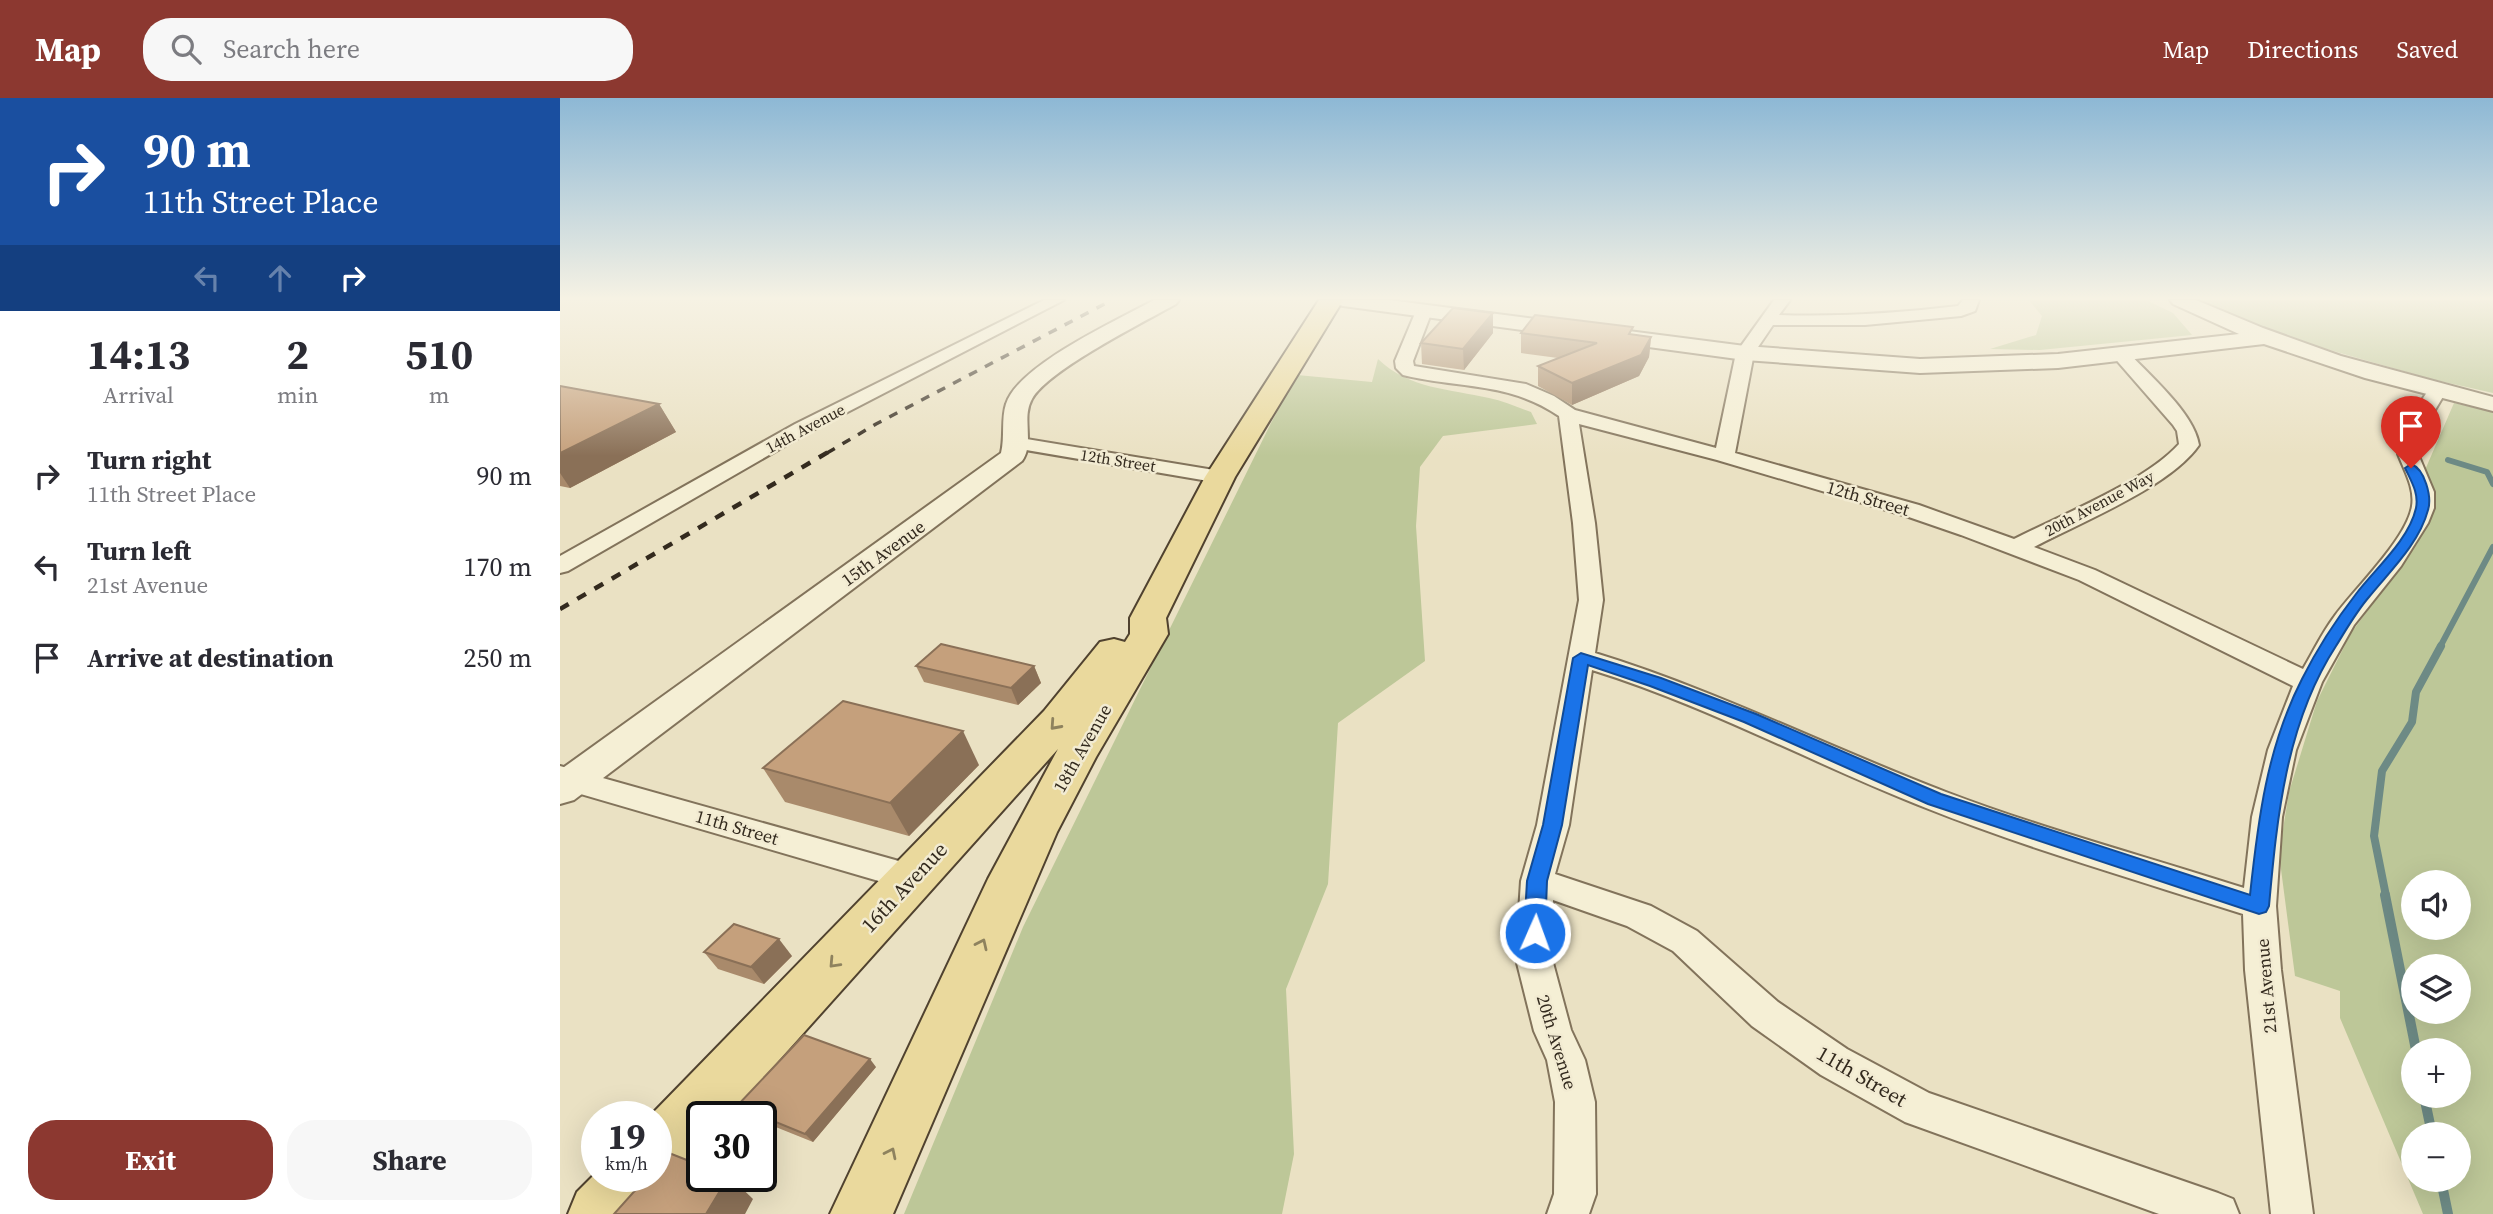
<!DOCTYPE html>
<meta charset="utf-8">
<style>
:root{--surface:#fff;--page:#f7f7f7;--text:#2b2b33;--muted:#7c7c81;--accent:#8c3830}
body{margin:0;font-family:"Source Serif 4",serif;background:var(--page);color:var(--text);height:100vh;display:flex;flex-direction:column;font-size:26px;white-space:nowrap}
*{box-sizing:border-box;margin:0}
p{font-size:23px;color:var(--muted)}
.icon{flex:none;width:38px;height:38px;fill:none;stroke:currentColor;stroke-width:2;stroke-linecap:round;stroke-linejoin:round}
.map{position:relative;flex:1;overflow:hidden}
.details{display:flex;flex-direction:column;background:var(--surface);width:560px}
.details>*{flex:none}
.top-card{background:#1a4fa0;color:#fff;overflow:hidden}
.controls{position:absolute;left:1841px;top:772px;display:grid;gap:14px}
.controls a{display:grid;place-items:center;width:70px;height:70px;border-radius:50%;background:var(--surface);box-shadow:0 7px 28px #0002;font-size:35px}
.speed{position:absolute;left:21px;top:1003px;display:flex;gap:14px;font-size:35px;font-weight:700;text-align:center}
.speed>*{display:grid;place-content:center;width:91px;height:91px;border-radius:50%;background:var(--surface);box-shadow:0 7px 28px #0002;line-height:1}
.speed small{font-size:18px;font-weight:400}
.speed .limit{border:4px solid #111;border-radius:10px;background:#fff;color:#111}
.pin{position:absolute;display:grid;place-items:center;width:60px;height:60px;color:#fff;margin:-72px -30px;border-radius:50% 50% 50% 0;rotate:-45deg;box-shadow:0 0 7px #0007}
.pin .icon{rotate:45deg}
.me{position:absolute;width:77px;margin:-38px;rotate:2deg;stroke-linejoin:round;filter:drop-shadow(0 0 5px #0008)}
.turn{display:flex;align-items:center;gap:24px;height:147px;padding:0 28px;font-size:32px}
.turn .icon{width:91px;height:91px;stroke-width:2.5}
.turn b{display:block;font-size:49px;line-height:60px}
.lanes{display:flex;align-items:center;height:66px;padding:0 28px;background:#0003;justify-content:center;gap:35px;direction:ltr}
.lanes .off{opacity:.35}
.eta{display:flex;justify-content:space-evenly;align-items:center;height:119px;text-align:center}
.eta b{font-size:42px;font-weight:700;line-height:49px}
.button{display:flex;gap:14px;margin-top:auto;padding:14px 28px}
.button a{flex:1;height:80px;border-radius:28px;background:var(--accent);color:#fff;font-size:28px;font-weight:700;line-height:80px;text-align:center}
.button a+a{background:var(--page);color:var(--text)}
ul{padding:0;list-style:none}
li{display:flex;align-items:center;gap:21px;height:91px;padding:0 28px}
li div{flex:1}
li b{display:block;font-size:26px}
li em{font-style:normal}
header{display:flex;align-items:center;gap:42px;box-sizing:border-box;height:98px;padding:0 35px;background:var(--accent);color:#fff}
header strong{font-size:33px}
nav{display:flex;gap:38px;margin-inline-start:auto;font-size:24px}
.search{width:490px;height:63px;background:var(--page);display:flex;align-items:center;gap:18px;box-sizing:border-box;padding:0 24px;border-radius:28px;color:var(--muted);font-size:26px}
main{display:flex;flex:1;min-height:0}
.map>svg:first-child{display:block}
</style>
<header>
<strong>Map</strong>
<div class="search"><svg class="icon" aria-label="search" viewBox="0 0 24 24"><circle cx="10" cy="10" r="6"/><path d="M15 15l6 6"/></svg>Search here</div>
<nav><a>Map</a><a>Directions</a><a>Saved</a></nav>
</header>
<main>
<section class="details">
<div class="top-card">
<div class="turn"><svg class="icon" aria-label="right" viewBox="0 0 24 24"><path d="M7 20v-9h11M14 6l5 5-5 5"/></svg><div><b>90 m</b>11th Street Place</div></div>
<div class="lanes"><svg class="icon off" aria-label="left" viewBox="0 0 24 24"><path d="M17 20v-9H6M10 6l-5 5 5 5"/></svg><svg class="icon off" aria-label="ahead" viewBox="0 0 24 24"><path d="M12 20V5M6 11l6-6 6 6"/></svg><svg class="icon" aria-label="right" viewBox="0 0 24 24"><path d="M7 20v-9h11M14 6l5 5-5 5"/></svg></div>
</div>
<div class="eta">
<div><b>14:13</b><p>Arrival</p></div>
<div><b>2</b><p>min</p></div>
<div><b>510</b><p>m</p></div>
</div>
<ul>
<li><svg class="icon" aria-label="right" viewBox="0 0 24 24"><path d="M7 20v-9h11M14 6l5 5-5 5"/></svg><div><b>Turn right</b><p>11th Street Place</p></div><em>90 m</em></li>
<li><svg class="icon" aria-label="left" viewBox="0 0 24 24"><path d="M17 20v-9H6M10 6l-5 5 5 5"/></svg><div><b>Turn left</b><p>21st Avenue</p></div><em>170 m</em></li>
<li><svg class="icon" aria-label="arrive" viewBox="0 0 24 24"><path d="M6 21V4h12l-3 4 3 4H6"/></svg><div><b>Arrive at destination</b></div><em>250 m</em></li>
</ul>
<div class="button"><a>Exit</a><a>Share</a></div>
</section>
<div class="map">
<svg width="1933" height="1116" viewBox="0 0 1933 1116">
<rect width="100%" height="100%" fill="#eae1c3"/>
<g fill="#bdc798" fill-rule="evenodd">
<path d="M1469,202H1586L1613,215L1632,237L1480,252L1430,251L1476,237L1482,218Z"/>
<path d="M1632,202H1933V295L1871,281L1735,242Z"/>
<path d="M818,261C849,291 890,291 929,300C943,303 957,309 971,314L977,326L883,338L860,369L856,428L865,563L778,625L768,786L726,891L734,1056L722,1116H344L463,829L711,325L737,277L812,284Z"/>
<path d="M1894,305L1933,314V1116H1863L1780,920V893L1735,878L1719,756L1729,694L1757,603L1791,535L1857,446L1874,407V390L1865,372ZM1853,784H1899V830H1853ZM1853,868H1899V914H1853ZM1853,952H1899V998H1853ZM1853,1036H1899V1082H1853Z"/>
</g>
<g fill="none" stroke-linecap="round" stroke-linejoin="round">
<g stroke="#6d8a85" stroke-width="6">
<path d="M1888,362L1927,374L1933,386"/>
<path d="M1880,549L1933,449"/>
</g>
<path stroke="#6d8a85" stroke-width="8" d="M1826,798L1814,738L1822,673L1852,624L1856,594L1881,548"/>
<g stroke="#6d8a85" stroke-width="10">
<path d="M1825,797L1856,952"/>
<path d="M1864,998L1872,1036"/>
<path d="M1881,1082L1888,1116"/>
</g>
<defs>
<g id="minor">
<path d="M484,202H504L249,334L8,473L0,475V458L235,326Z"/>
<path d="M1214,202H1230L1219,217C1279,219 1339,215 1398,208L1403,202H1419L1415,213L1401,218L1305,227H1213L1194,255L1175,355L1359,407L1454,441C1501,417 1585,384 1619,346L1617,333L1613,327L1552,257L1555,253H1567C1590,278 1634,315 1639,347C1610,389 1521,424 1474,449L1535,472L1743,571C1753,554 1762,535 1774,519C1794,491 1847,441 1852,408C1855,390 1844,372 1838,356L1852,317L1871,288H1885L1887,292L1872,317L1858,356L1874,394V410L1868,425L1841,468L1794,527L1762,584L1736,652L1722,719L1716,808L1721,872L1753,1116H1711L1685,872L1683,816C1577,782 1469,751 1366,710C1254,666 1148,608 1032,572L1009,727L995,776L1091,808L1137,833L1218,904L1287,951L1369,995L1658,1095L1673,1101L1679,1116H1599L1345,1024L1261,977L1192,928L1113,853L1067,828L993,802L992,861L1011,932L1025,962L1035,1004L1036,1096L1029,1116H987L994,1096L995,1004L987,962L974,933L956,861L961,783L977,727L1019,502L1013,425L999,318C947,283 900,291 843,277L836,270L835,263L856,213L864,208L870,210L872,213L853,263L854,268L966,286L994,298L1015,312L1156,350L1176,255ZM1019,326L1157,362L1343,417L1401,437L1519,482L1733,588L1708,652L1692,719L1684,790C1585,758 1483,731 1386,694C1268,649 1156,592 1035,555L1043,502L1035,425Z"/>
<path d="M455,339L660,373L667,375L671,379L667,383L660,385L448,349L445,345L448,341Z"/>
<path d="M0,668L353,767L365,771L369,780L365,789L353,793L0,690Z"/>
</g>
<g id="tertiary">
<path d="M594,202H619L616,206C584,224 488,272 472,301C461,320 475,345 462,363L14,702L0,706V672L441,355C445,339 441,321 446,306C458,267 558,222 594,202Z"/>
<path d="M773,202H829L1185,248L1360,261L1498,256L1679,236L1613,206L1610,202H1636L1703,230L1781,258L1933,299V313L1805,280L1704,246L1498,270L1360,275L1185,262L783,208L776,206Z"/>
</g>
<path id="primary" d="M759,202H783L675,379L606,520L608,536L536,659L497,734L333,1116H270L428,781L498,651L169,1018H142V1049L117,1076L104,1082L96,1099L81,1116H8L17,1094L37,1074V1078H96V1018H90L484,613L540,544L554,541L565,544L570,536V520L645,379Z"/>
</defs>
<use href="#minor" stroke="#82735b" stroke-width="4"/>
<use href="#tertiary" stroke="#82735b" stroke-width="4"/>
<use href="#primary" stroke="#50422f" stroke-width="4"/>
<use href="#minor" fill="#f5efd5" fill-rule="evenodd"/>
<use href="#tertiary" fill="#f5efd5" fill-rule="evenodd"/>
<use href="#primary" fill="#ead99d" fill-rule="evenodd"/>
<path stroke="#332a1e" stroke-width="3.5" stroke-dasharray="9 9" stroke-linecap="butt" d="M267,355L316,326L552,202"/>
<path stroke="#332a1e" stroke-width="4.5" stroke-dasharray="10 10" stroke-linecap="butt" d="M0,511L270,353"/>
</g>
<g fill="#a98a6b">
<path d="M933,235L904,272L862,266L861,245Z"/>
<path d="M961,235L1072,236L1091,239L1089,259L1079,278L1012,307L978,288V268L998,260L961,255Z"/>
<path d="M0,288L99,306L116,334L10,390L0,388Z"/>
<path d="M356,568H474L481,585L458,607L364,584Z"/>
<path d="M419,667L349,738L225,704L203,670Z"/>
<path d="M144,854L232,858L204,886L158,871Z"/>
<path d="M316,969L253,1044L201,1023V1018H190L185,1016L177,1008Z"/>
</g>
<g fill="#8a7057">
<path d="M933,215V235L904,272L903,251Z"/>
<path d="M1091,239L1089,259L1079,278L1012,307V285Z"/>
<path d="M99,306L116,334L10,390L0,375V355Z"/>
<path d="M474,568L481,585L458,607L451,590Z"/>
<path d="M403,633L419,667L349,738L330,705Z"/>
<path d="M219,841L232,858L204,886L191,869Z"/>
<path d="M310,961L316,969L253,1044L245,1036Z"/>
<path d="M169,1078L193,1101L185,1116H146Z"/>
</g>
<g fill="#c5a07c" stroke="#8a7057" stroke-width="2">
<path d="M893,210L933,215L903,251L861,245Z"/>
<path d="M975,217L1073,229L1069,236L1091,239L1081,257L1012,285L978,268L1037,245L961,235Z"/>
<path d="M0,288L99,306L0,355Z"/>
<path d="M381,546L474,568L451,590L356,568Z"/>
<path d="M283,603L403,633L330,705L203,670Z"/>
<path d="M174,826L219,841L191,869L144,854Z"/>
<path d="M244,937L310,961L245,1036L177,1008Z"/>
<path d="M109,1055L142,1068V1078H169L146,1116H54L88,1078H96V1069Z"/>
</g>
<defs><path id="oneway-chevron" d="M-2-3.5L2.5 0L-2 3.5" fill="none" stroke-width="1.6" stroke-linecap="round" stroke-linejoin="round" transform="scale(1.75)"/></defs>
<g stroke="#8e825e">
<use href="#oneway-chevron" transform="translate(495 627) rotate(132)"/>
<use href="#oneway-chevron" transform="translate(422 846) rotate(-65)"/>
<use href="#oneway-chevron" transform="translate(274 865) rotate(133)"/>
<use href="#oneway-chevron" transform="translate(331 1055) rotate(-64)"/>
</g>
<linearGradient id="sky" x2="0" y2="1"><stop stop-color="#8db8d5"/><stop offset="0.56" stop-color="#f6f2e4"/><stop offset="1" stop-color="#f6f2e4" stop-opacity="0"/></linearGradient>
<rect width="1933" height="358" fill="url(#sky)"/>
<path fill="#1a73e8" stroke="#114b97" stroke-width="2" d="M1851,366C1865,371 1872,399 1868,412C1859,446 1830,473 1809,499C1796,514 1786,532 1776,548C1726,625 1717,719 1709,808L1706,814L1699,816L1368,706L1184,624L1090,588L1028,567L1002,727L987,783L985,835L982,841L975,844L967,841L964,835L967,783L983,727L1013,560L1021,555L1101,580L1196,616L1381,696L1690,797C1698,722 1707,649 1742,581C1757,551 1775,523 1796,496C1815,471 1849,442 1856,410C1859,395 1851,383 1845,370Z"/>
<g text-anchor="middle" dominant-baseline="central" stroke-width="5" stroke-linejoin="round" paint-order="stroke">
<g font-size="16" fill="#332a1e" stroke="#f2ebd2">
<text transform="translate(245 330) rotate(-28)">14th Avenue</text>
<text transform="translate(558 362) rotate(9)">12th Street</text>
<text transform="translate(1539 405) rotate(-28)">20th Avenue Way</text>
</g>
<g font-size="18" fill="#332a1e" stroke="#f2ebd2">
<text transform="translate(1308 400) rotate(16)">12th Street</text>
<text transform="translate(323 455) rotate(-36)">15th Avenue</text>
<text transform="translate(522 650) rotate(-60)">18th Avenue</text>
<text transform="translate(177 729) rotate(16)">11th Street</text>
<text transform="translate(1706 888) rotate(-95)">21st Avenue</text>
<text transform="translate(997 944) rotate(73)">20th Avenue</text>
</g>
<g font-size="21" fill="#332a1e" stroke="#f2ebd2">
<text transform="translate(344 789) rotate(-47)">16th Avenue</text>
<text transform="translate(1302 978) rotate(30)">11th Street</text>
</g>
</g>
</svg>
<div class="controls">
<a><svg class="icon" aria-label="sound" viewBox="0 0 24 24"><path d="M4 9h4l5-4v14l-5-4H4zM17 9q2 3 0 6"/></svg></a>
<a><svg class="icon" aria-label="layers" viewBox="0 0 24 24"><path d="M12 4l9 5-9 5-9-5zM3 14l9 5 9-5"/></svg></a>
<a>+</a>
<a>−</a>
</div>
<div class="speed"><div>19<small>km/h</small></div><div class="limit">30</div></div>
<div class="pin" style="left:1851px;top:370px;background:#d93025"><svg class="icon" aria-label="arrive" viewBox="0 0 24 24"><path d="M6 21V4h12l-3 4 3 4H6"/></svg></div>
<svg class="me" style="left:975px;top:835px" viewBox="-20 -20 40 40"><circle r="17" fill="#1a73e8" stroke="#fff" stroke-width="3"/><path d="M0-11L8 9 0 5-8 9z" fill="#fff"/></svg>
</div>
</main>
